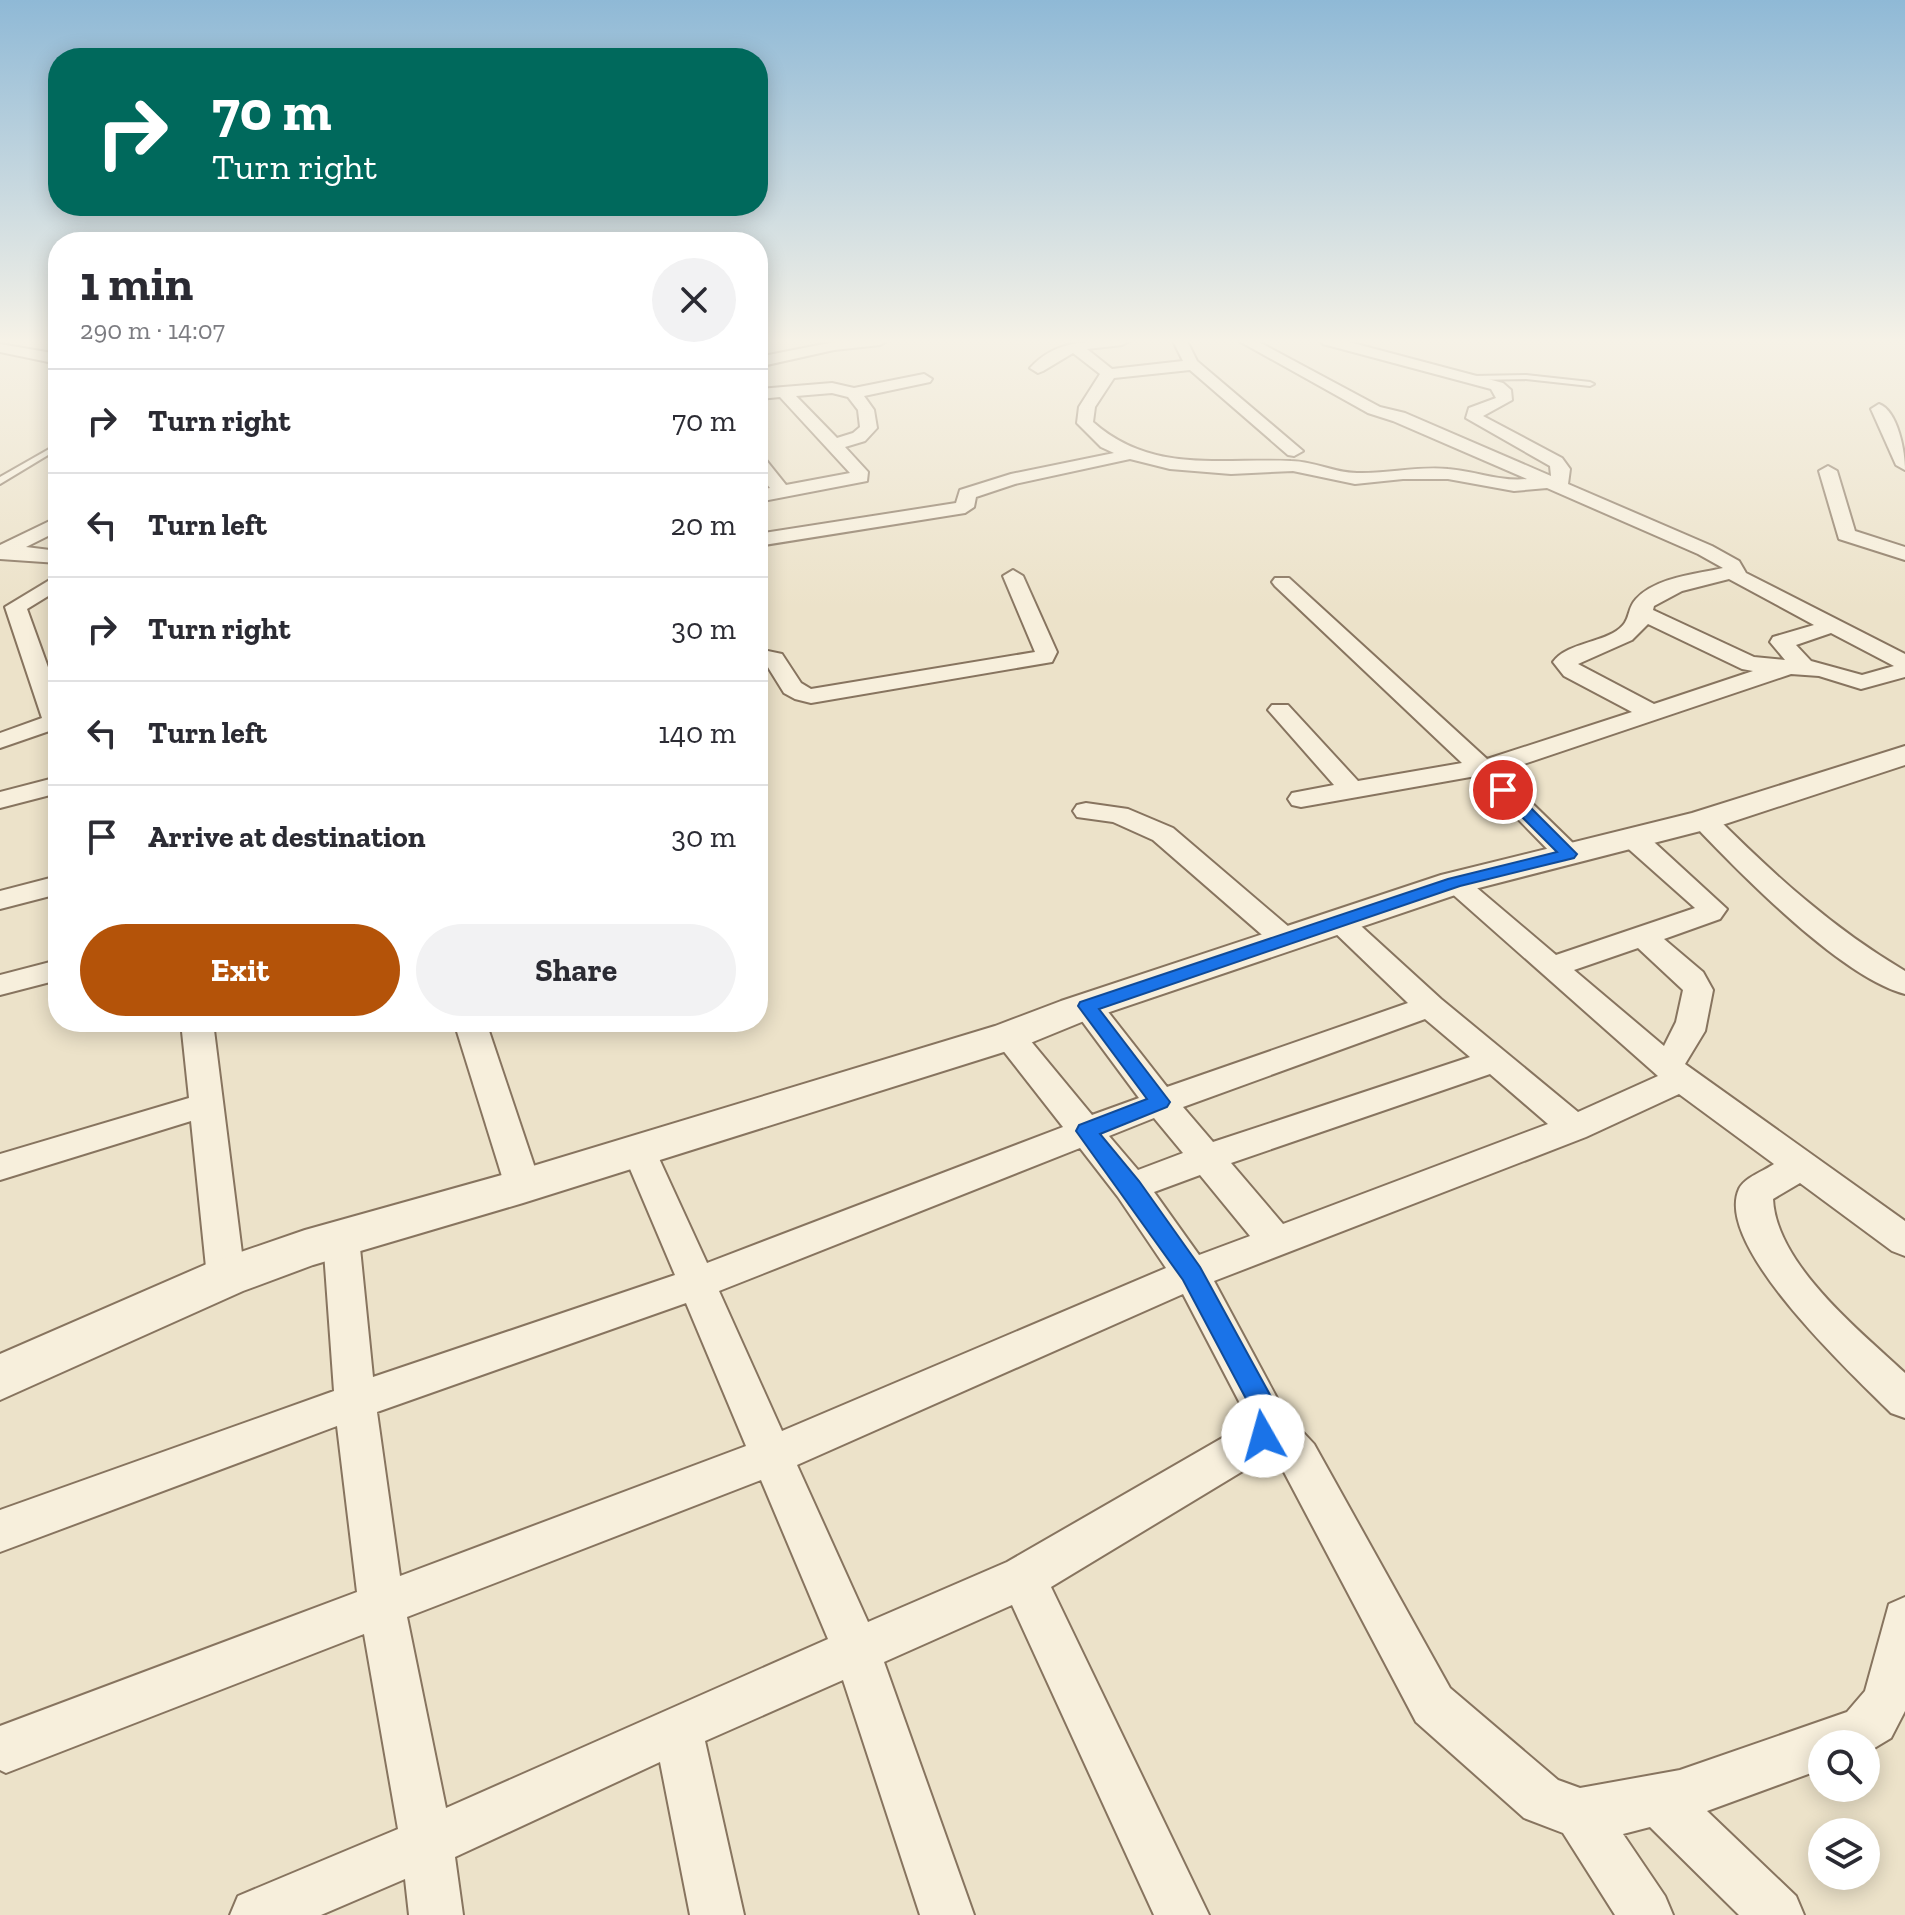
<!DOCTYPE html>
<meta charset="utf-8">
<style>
:root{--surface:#fff;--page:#f2f2f3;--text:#2b2b33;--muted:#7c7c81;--line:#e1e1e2;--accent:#b45309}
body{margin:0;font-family:"Zilla Slab",serif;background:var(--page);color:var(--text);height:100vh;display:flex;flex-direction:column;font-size:30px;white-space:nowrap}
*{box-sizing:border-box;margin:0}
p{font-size:26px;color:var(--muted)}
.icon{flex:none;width:44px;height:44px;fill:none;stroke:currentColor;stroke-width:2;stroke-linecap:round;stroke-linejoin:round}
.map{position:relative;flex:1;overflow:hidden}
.side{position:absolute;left:48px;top:232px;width:720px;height:800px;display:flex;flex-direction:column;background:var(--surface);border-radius:32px;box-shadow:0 4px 20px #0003}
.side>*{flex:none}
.guide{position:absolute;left:48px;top:48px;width:720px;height:168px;border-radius:32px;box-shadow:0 4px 20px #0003;background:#00695c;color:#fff;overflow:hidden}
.tools{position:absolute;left:1808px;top:1730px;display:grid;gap:16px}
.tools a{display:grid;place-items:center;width:72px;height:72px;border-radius:50%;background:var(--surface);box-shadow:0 4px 20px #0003;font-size:40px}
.pin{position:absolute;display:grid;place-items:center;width:68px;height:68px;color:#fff;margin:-34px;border:4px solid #fff;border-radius:50%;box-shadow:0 2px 8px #0007}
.me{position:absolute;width:88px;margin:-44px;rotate:353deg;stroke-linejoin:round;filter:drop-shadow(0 0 6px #0008)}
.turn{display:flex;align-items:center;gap:28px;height:168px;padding:0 32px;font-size:36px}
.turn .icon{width:104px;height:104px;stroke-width:2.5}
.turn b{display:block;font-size:56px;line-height:68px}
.round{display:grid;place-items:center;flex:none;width:84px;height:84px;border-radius:42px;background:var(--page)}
.summary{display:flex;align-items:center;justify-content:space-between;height:136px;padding:0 32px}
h1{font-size:48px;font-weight:700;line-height:60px}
.primary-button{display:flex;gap:16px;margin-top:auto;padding:16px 32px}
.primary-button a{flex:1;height:92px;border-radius:48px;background:var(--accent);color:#fff;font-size:32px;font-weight:700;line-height:92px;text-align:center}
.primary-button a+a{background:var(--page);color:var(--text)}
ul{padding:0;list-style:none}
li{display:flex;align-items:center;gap:24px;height:104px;padding:0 32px;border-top:2px solid var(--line)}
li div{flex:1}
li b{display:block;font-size:30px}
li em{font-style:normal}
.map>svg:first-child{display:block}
</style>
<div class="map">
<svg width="1905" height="1915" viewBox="0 0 1905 1915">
<rect width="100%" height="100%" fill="#ece2c9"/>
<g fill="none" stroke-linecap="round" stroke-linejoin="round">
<defs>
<g id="service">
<path d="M1526,375L1590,382L1594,384L1590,386L1526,379L1473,380L1469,378L1473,376Z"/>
<path d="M58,444V449L0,484V477Z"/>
</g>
<g id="minor">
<path d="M887,341L880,345L834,350L758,367V357L834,342Z"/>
<path d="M1129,341L1122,345L1087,349L1112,369L1183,361L1173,341H1187L1197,361L1303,451L1294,456L1288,455L1190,370L1114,378L1095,407L1093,422C1152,474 1219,458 1291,461C1313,461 1335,473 1357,473C1387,474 1417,466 1448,469C1475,471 1500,482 1527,479L1393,421L1368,413L1239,341H1257L1380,407L1405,413L1551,476L1550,466L1466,418L1469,408L1496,398L1491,389L1323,344L1321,341H1345L1503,383L1511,390L1512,400L1483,416L1562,458L1570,469L1568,484L1712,546L1739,561L1746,573L1905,654V677L1861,689L1819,676L1791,674L1500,772L1578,848L1582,854L1578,860L1568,862L1558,860L1476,776L1301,807L1292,805L1288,799L1292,793L1334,785L1268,710L1272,705H1288L1358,781L1462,763L1275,586L1272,582L1275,578H1289L1487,759L1632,712L1564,676L1553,662C1565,645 1595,643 1613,633C1633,622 1625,611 1636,599C1656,577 1697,574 1723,568L1698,554L1547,488L1514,491L1448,479H1403L1355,484L1293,471L1231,474L1170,469L1130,459L1015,484L976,497L974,507L965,513L758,546V534L956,503L960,490L1011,474L1114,453L1101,447L1077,423L1079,407L1100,374L1073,353L1043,371L1038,373L1030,368C1057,338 1092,341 1129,341ZM1729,579L1814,625L1773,637L1770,642L1785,660L1754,657L1653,610L1654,606L1682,591ZM1648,624L1742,669L1753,671L1654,704L1578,664L1632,640ZM1831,633L1894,666L1862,675L1811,661L1796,645Z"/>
<path d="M0,344L58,354V364L0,352Z"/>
<path d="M924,374L932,379L930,382L864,396L874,410L877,428L865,441L845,447L868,472L867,481L758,502V490L770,488L758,473V459L766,460L786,485L850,473L780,397L758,399V389L832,383L854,388ZM832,393L848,397L858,410L860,427L853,433L837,438L796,396Z"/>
<path d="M1879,404C1898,411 1905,452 1905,470L1896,465L1871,409Z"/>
<path d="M1828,466L1837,471L1855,531L1905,547V560L1839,539L1819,471Z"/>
<path d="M58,517V531L26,547L58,551V563L0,559V545Z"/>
<path d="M1013,570L1023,576L1057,652L1052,662L811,703L795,699L784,693L766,664L758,663V649L782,654L801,683L811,689L1035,652L1003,576Z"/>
<path d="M58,575V590L27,609L58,695V728L0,748V733L42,718L5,607Z"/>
<path d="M58,777V793L0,808V792Z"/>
<path d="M1086,803L1128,809L1173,828L1296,933L1301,940L1296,947L1286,949L1276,947L1153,840L1113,822L1077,817L1073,811L1077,805Z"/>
<path d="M1704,812L1713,814C1772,873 1833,929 1905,971V994C1841,977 1741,874 1695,826L1691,820L1695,814Z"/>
<path d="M1633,830L1643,832L1727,909L1720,919L1664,939L1703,972L1713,990L1705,1031L1685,1064L1905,1221V1256L1892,1251L1800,1183L1773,1199C1776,1264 1860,1331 1905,1373V1418L1891,1413C1853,1375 1713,1246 1739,1189C1745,1177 1764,1171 1774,1164L1679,1094L1586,1137L1214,1281L1285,1413L1314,1444L1450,1688L1558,1780L1580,1788L1680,1770L1847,1712L1865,1691L1889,1604L1905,1597V1711L1891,1738L1866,1753V1744H1822V1769L1707,1811L1796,1896L1804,1915H1739L1650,1827L1623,1834L1665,1896L1673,1915H1615L1563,1833L1524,1818L1416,1722L1284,1472L1271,1454L1051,1587L1209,1915H1154L1012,1605L884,1662L974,1915H920L843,1680L705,1741L744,1915H690L660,1762L455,1857L463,1915H409L405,1879L321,1915H230L238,1896L398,1829L364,1634L6,1773L0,1770V1726L357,1592L337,1426L0,1552V1510L334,1391L323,1238L328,1228L341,1223L354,1228L359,1238L373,1377L675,1275L622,1150L627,1141L639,1137L651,1141L707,1263L1063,1127L998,1044L993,1036L998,1028L1009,1025L1020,1028L1092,1115L1139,1098L1076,1013L1071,1006L1076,999L1087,996L1098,999L1167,1087L1408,1003L1330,928L1325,922L1330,916L1340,913L1350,916L1441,999L1578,1112L1658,1076L1440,883L1444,877L1454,875L1464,877L1556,955L1695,908L1623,844L1619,838L1623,832ZM1638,948L1683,990L1676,1022L1664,1046L1574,970ZM1425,1019L1470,1057L1213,1142L1183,1107ZM1490,1074L1548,1124L1283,1224L1231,1163ZM1154,1118L1183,1153L1138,1170L1109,1136ZM1080,1148L1118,1197L1166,1268L782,1431L719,1291ZM1200,1175L1250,1236L1199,1255L1154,1192ZM1183,1294L1244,1411L1243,1426L1007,1562L868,1622L797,1465ZM686,1303L746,1446L400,1576L377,1412ZM761,1480L828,1639L446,1808L407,1617Z"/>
<path d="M58,876V894L0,909V891Z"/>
<path d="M58,960V980L0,995V975Z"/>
<path d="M181,1022H213L245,1277L239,1288L226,1292L213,1288L207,1277L191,1121L0,1180V1154L189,1098Z"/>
<path d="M454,1022H486L541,1186L536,1196L523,1200L510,1196L505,1186Z"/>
</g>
<path id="tertiary" d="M1905,746V765L1716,827L1467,891L1089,1019L1023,1046L523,1203L313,1265L243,1291L0,1400V1354L209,1263L305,1230L523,1169L995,1026L1061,1001L1441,875L1692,813Z"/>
</defs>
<use href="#service" stroke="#87745f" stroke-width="4"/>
<use href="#minor" stroke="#87745f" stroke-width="4"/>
<use href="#tertiary" stroke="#87745f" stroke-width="4"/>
<use href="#service" fill="#f7efdc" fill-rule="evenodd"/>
<use href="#minor" fill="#f7efdc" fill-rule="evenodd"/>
<use href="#tertiary" fill="#f7efdc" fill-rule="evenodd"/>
</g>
<linearGradient id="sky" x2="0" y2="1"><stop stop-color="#8fb9d6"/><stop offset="0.56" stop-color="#f6f2e7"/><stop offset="1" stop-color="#f6f2e7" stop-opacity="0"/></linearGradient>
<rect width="1905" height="609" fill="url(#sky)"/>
<path fill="#1a73e8" stroke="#114b97" stroke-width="2" d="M1503,785L1509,786L1577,854L1574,858L1460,886L1099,1009L1170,1102L1167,1107L1100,1134L1139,1181L1200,1267L1274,1402C1279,1414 1277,1431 1272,1444L1263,1447L1254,1444L1250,1436L1252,1410L1183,1280L1076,1131L1079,1125L1147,1099L1078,1006L1080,1002L1448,879L1557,852L1495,790Z"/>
</svg>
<div class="tools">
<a><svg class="icon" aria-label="search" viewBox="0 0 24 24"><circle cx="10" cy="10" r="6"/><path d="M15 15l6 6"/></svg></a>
<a><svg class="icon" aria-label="layers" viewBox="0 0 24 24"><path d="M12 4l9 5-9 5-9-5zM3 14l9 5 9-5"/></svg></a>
</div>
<div class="pin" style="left:1503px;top:790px;background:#d93025"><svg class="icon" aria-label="arrive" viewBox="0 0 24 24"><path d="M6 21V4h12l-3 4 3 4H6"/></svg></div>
<svg class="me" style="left:1263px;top:1436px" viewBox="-20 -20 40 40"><circle r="19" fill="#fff"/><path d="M0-13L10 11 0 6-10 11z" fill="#1a73e8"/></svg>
<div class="guide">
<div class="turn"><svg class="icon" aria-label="right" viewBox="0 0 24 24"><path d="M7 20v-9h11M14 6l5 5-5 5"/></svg><div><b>70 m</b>Turn right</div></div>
</div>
<section class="side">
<div class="summary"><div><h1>1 min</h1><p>290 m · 14:07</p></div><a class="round"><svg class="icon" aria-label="close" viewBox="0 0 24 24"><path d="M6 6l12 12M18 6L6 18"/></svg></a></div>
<ul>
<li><svg class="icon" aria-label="right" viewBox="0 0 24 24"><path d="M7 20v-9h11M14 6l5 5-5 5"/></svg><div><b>Turn right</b></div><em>70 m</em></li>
<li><svg class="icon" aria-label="left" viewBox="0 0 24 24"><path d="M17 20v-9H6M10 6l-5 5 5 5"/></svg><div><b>Turn left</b></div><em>20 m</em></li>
<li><svg class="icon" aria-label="right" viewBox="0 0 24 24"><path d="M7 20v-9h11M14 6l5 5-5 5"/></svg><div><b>Turn right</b></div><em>30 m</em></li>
<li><svg class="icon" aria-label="left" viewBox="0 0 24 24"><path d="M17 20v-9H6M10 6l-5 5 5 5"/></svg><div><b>Turn left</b></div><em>140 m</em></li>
<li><svg class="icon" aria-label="arrive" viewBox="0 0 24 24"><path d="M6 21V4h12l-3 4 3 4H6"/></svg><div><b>Arrive at destination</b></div><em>30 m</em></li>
</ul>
<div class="primary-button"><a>Exit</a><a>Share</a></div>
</section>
</div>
